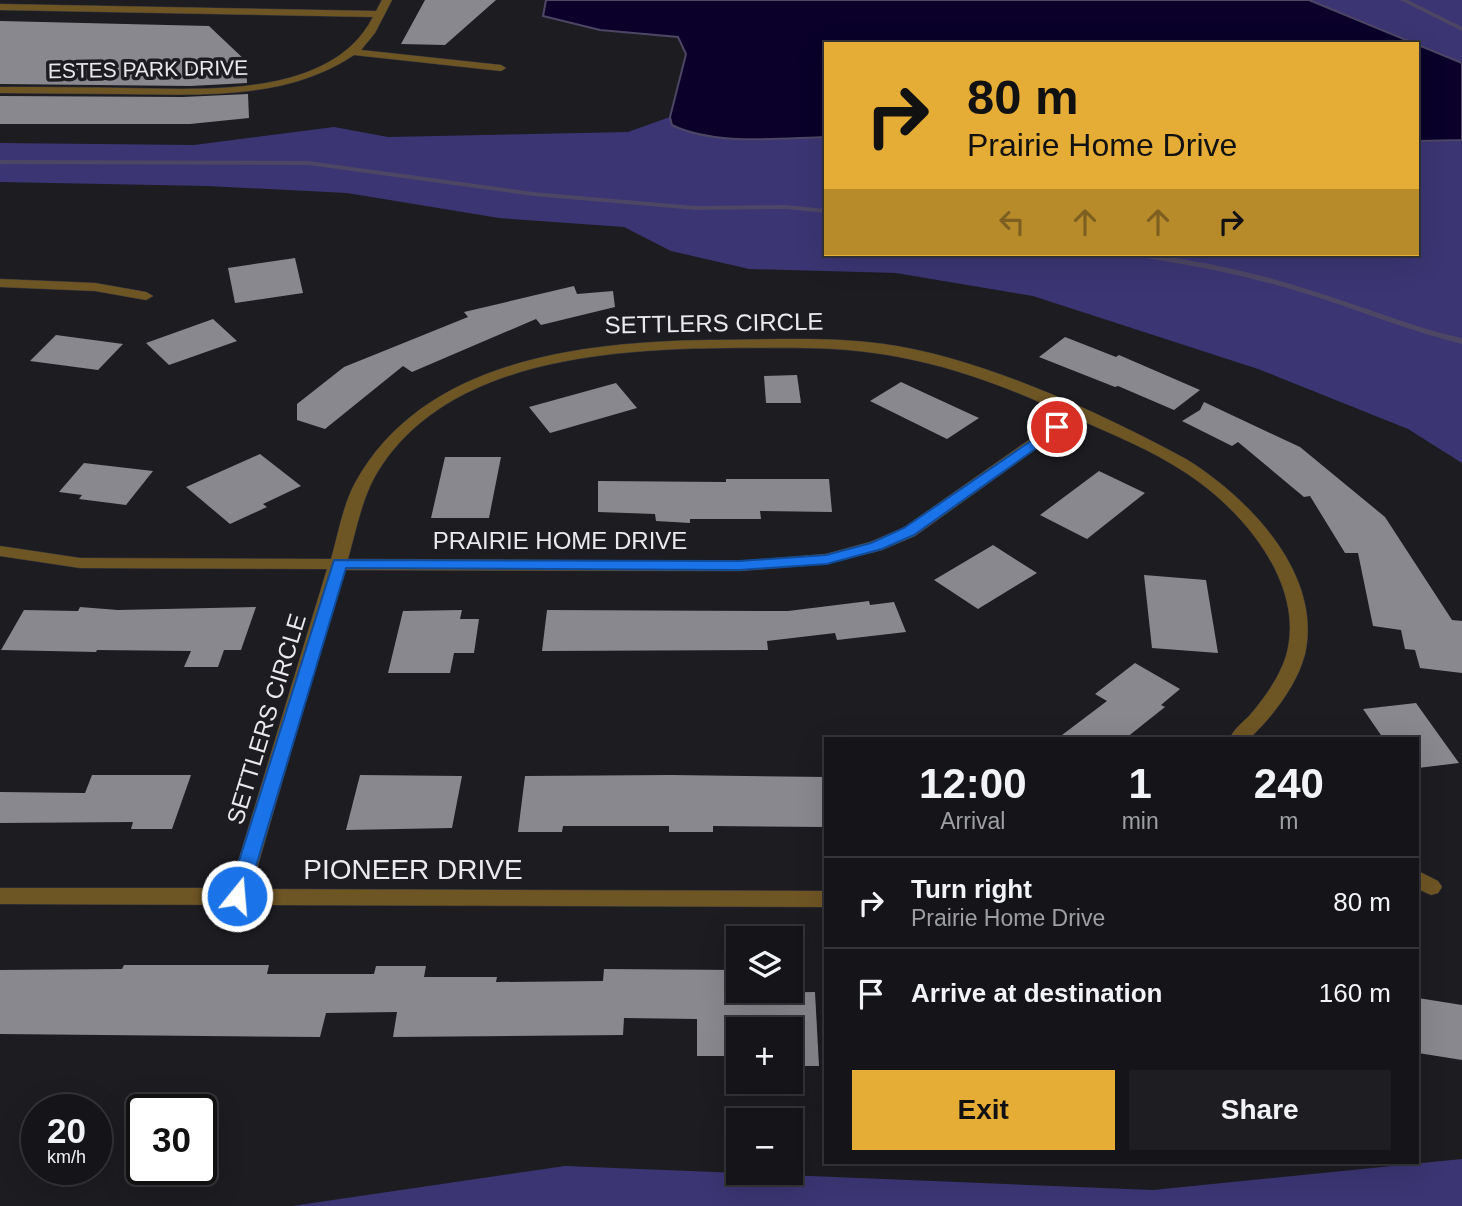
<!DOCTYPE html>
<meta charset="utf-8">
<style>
:root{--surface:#151519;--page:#1e1e22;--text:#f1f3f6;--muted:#9d9fa2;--line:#343438;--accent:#e5ad35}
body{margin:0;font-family:Helvetica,sans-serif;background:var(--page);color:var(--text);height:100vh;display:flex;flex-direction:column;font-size:26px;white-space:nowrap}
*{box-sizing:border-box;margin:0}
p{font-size:23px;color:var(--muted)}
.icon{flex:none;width:38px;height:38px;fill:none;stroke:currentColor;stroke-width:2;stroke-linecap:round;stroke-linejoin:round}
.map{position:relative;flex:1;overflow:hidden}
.drawer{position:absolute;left:824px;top:737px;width:595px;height:427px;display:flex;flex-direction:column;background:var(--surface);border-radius:0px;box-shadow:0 7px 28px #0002,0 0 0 2px var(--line)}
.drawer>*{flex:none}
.top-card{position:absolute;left:824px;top:42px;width:595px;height:214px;border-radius:0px;box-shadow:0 7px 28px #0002,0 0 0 2px var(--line);background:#e5ad35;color:#111;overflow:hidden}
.buttons{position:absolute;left:726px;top:926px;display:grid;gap:14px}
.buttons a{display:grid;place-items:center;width:77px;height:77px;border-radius:0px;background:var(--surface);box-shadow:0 7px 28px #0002,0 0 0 2px var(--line);font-size:35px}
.speed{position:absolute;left:21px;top:1094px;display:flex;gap:14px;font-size:35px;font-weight:700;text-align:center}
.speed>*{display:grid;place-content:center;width:91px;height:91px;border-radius:50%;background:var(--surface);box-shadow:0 7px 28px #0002,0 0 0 2px var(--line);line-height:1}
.speed small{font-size:18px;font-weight:400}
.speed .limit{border:4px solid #111;border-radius:10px;background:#fff;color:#111}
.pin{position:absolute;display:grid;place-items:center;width:60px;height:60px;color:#fff;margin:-30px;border:4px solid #fff;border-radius:50%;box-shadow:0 2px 7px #0007}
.me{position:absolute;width:77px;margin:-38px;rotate:17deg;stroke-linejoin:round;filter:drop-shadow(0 0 5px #0008)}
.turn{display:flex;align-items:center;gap:24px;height:147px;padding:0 28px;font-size:32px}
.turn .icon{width:91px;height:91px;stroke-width:2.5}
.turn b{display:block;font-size:49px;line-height:60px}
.lanes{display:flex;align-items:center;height:66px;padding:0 28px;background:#0003;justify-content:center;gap:35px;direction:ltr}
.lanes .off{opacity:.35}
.eta{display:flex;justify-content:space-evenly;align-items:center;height:119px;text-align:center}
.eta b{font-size:42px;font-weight:600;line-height:49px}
.button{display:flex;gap:14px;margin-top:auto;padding:14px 28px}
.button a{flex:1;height:80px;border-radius:0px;background:var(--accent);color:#111;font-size:28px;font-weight:600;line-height:80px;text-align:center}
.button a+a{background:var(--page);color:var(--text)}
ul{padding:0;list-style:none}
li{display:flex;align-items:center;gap:21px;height:91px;padding:0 28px;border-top:2px solid var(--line)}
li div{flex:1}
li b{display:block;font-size:26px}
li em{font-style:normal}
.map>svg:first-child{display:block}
</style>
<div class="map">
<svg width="1462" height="1206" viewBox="0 0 1462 1206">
<rect width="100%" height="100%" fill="#1c1c21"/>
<g fill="#3b3573">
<path d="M1309,0H1462V63Z"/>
<path d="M670,117L672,125C713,146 780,138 826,137V254H1418V141L1462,140V463L1408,429L1258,369L1033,296L896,273L749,269L671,251L624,227L499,218L347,193L207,186L0,182V143L194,145L334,127L388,137L628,132Z"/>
<path d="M1462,1159V1206H292L565,1166L1153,1190Z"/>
</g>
<path fill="#0a002a" stroke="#4d4665" stroke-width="2" d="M546,0H1309L1462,63V140L1418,141V44H826V137C780,138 714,146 672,125L670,117L686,54L678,37L600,30L543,16Z"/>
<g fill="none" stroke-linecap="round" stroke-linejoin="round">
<g fill="#4d4665" fill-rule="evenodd">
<path d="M1400,0H1408L1462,27V31Z"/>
<path d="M0,160L308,161L533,192L695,206L786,205L826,209V213L786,209L695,210L533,196L308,165L0,164Z"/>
<path d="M1129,254C1154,253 1179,259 1204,263C1241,270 1277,279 1313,291C1363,306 1411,327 1462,338V344C1409,331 1359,310 1307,294C1250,276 1192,265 1133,256Z"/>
</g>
</g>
<g fill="#88888e">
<path d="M425,0H496L445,45L401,44Z"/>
<path d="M0,21L209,26L246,61L247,83L190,86L0,84Z"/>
<path d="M248,94L249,118L190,124H0V96L183,97Z"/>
<path d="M295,258L303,293L235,303L228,268Z"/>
<path d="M574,286L577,294L613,291L615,307L541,325L536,319L412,372L403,366L325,429L297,420V404L344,367L468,317L464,312Z"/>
<path d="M213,319L237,341L169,365L146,343Z"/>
<path d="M56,335L123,344L98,370L30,361Z"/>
<path d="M1065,337L1116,357L1119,355L1200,390L1174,410L1118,386L1115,387L1039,357Z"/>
<path d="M797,375L801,403H766L764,376Z"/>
<path d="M901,382L929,395L979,418L947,439L870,401Z"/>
<path d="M616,383L637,408L550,433L529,407Z"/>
<path d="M1204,402L1300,447L1385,517L1452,620L1462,621V673L1420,668L1415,650L1405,649L1401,630L1373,626L1358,553H1345L1310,496L1304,497L1238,442L1232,446L1182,421L1200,410Z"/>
<path d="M260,454L301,486L263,504L267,507L230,524L186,487Z"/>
<path d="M445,457H501L489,518H431Z"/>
<path d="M84,463L153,471L126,505L79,499L82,495L59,492Z"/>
<path d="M1099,471L1145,493L1087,539L1040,515Z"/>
<path d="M726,479H829L832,512L760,511L761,519H690V523L656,521L655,514L598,512V481L726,482Z"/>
<path d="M993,545L1037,573L978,609L934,580Z"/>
<path d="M1144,575L1206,580L1218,653L1152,648Z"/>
<path d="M869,601L870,605L894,602L906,632L837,640L835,633L767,641L768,650L542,651L547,610L788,611Z"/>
<path d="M80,607L118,610L256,607L241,650H224L218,667H184L191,651L97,650L96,652L1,650L24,610L78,611Z"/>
<path d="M462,610L460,619H479L474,653H454L450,673H388L403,611Z"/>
<path d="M1135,663L1180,689L1161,705L1165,707L1126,738H1058L1107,701L1095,694Z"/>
<path d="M1416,703L1441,738L1459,763L1418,768V738H1383L1363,709Z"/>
<path d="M92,775H191L172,829H131L133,822L0,823V792L85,793Z"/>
<path d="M360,775L462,776L452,828L346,830Z"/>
<path d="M671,775L826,777V827L713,826V832H669V826H563L562,832H518L525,776Z"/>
<path d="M124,965H269L267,974H374L376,966H426L424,977H497L496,982L603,981L604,969L738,970V990L743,993L815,992L819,1066H791V1029H738V1056H697V1019L624,1018L623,1035L393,1037L397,1012L326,1013L320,1037L0,1034V970L122,969Z"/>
<path d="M1418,998L1462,1005V1060L1418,1053Z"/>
</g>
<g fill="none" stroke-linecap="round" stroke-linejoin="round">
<defs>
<g id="minor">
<path d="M382,0H392L375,33L361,50L501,65L506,68L501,71L354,55C287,100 201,95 124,94C83,94 41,93 0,93V87C41,87 82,87 124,88C202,89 331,99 373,17L0,10V4L376,11Z"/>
<path d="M0,279L95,283L146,292L153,296L146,300L95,291L0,287Z"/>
<path d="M709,340C767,340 826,336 884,344C980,357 1101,413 1186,459C1248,497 1323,574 1305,654C1297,685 1273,716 1250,738H1230C1234,729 1243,722 1250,715C1265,697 1279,678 1286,656C1307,583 1240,507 1183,471C1151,450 1114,435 1078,419L915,536L882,550L826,564L739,571L344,570L251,889L826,891V907L0,904V888H230L327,569L80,568L0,556V546L80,558L331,559C338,535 343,505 355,483C423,359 583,342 709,340ZM806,348C902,349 980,374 1066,414L903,528L870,542L826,554L739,561L348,559C357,527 363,492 382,465C467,339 673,348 806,348Z"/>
<path d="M1418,871L1438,881L1442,887L1438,893L1431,895L1418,889Z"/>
</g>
</defs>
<use href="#minor" stroke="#39393e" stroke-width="1"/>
<use href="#minor" fill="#6e5524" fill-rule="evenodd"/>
</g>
<path fill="#1a73e8" stroke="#114b97" stroke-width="2" d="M1057,423L1064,427L1062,430L914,535L882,549L827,564L739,570L346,568L247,896L244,902L237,904L231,902L228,896L334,560L739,561L826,555L871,543L904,528Z"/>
<g text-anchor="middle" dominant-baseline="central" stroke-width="7" stroke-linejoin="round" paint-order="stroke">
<g font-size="21" fill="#eaeaee" stroke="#1c1c21">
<text transform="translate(148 69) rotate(-1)">ESTES PARK DRIVE</text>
</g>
<g font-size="24" fill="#eaeaee" stroke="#1c1c21">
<text transform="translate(714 323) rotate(-1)">SETTLERS CIRCLE</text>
<text x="560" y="540">PRAIRIE HOME DRIVE</text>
<text transform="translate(266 719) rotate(-73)">SETTLERS CIRCLE</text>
</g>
<g font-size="28" fill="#eaeaee" stroke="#1c1c21">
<text x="413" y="869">PIONEER DRIVE</text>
</g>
</g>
</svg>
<div class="buttons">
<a><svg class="icon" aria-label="layers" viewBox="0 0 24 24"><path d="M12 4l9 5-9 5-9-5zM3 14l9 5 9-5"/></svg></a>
<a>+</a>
<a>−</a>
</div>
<div class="speed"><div>20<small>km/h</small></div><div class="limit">30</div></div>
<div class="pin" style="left:1057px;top:427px;background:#d93025"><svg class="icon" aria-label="arrive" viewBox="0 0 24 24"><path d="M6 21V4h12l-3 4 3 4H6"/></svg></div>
<svg class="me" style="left:237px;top:896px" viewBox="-20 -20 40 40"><circle r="17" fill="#1a73e8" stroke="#fff" stroke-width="3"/><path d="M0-11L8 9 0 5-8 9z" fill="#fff"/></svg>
<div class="top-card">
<div class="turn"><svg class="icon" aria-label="right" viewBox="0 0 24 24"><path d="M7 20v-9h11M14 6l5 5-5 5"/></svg><div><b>80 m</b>Prairie Home Drive</div></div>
<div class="lanes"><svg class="icon off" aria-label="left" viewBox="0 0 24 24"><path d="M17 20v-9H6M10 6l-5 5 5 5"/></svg><svg class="icon off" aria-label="ahead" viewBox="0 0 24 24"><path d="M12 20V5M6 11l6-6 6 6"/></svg><svg class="icon off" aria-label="ahead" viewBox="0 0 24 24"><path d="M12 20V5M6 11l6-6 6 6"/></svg><svg class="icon" aria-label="right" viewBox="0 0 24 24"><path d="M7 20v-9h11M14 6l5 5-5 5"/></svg></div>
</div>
<section class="drawer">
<div class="eta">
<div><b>12:00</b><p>Arrival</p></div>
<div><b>1</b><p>min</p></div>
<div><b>240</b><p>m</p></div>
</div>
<ul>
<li><svg class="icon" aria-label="right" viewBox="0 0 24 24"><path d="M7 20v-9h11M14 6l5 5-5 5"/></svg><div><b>Turn right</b><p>Prairie Home Drive</p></div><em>80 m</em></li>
<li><svg class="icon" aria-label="arrive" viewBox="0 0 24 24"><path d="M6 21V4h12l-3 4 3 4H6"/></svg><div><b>Arrive at destination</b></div><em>160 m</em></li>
</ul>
<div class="button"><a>Exit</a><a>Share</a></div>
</section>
</div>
